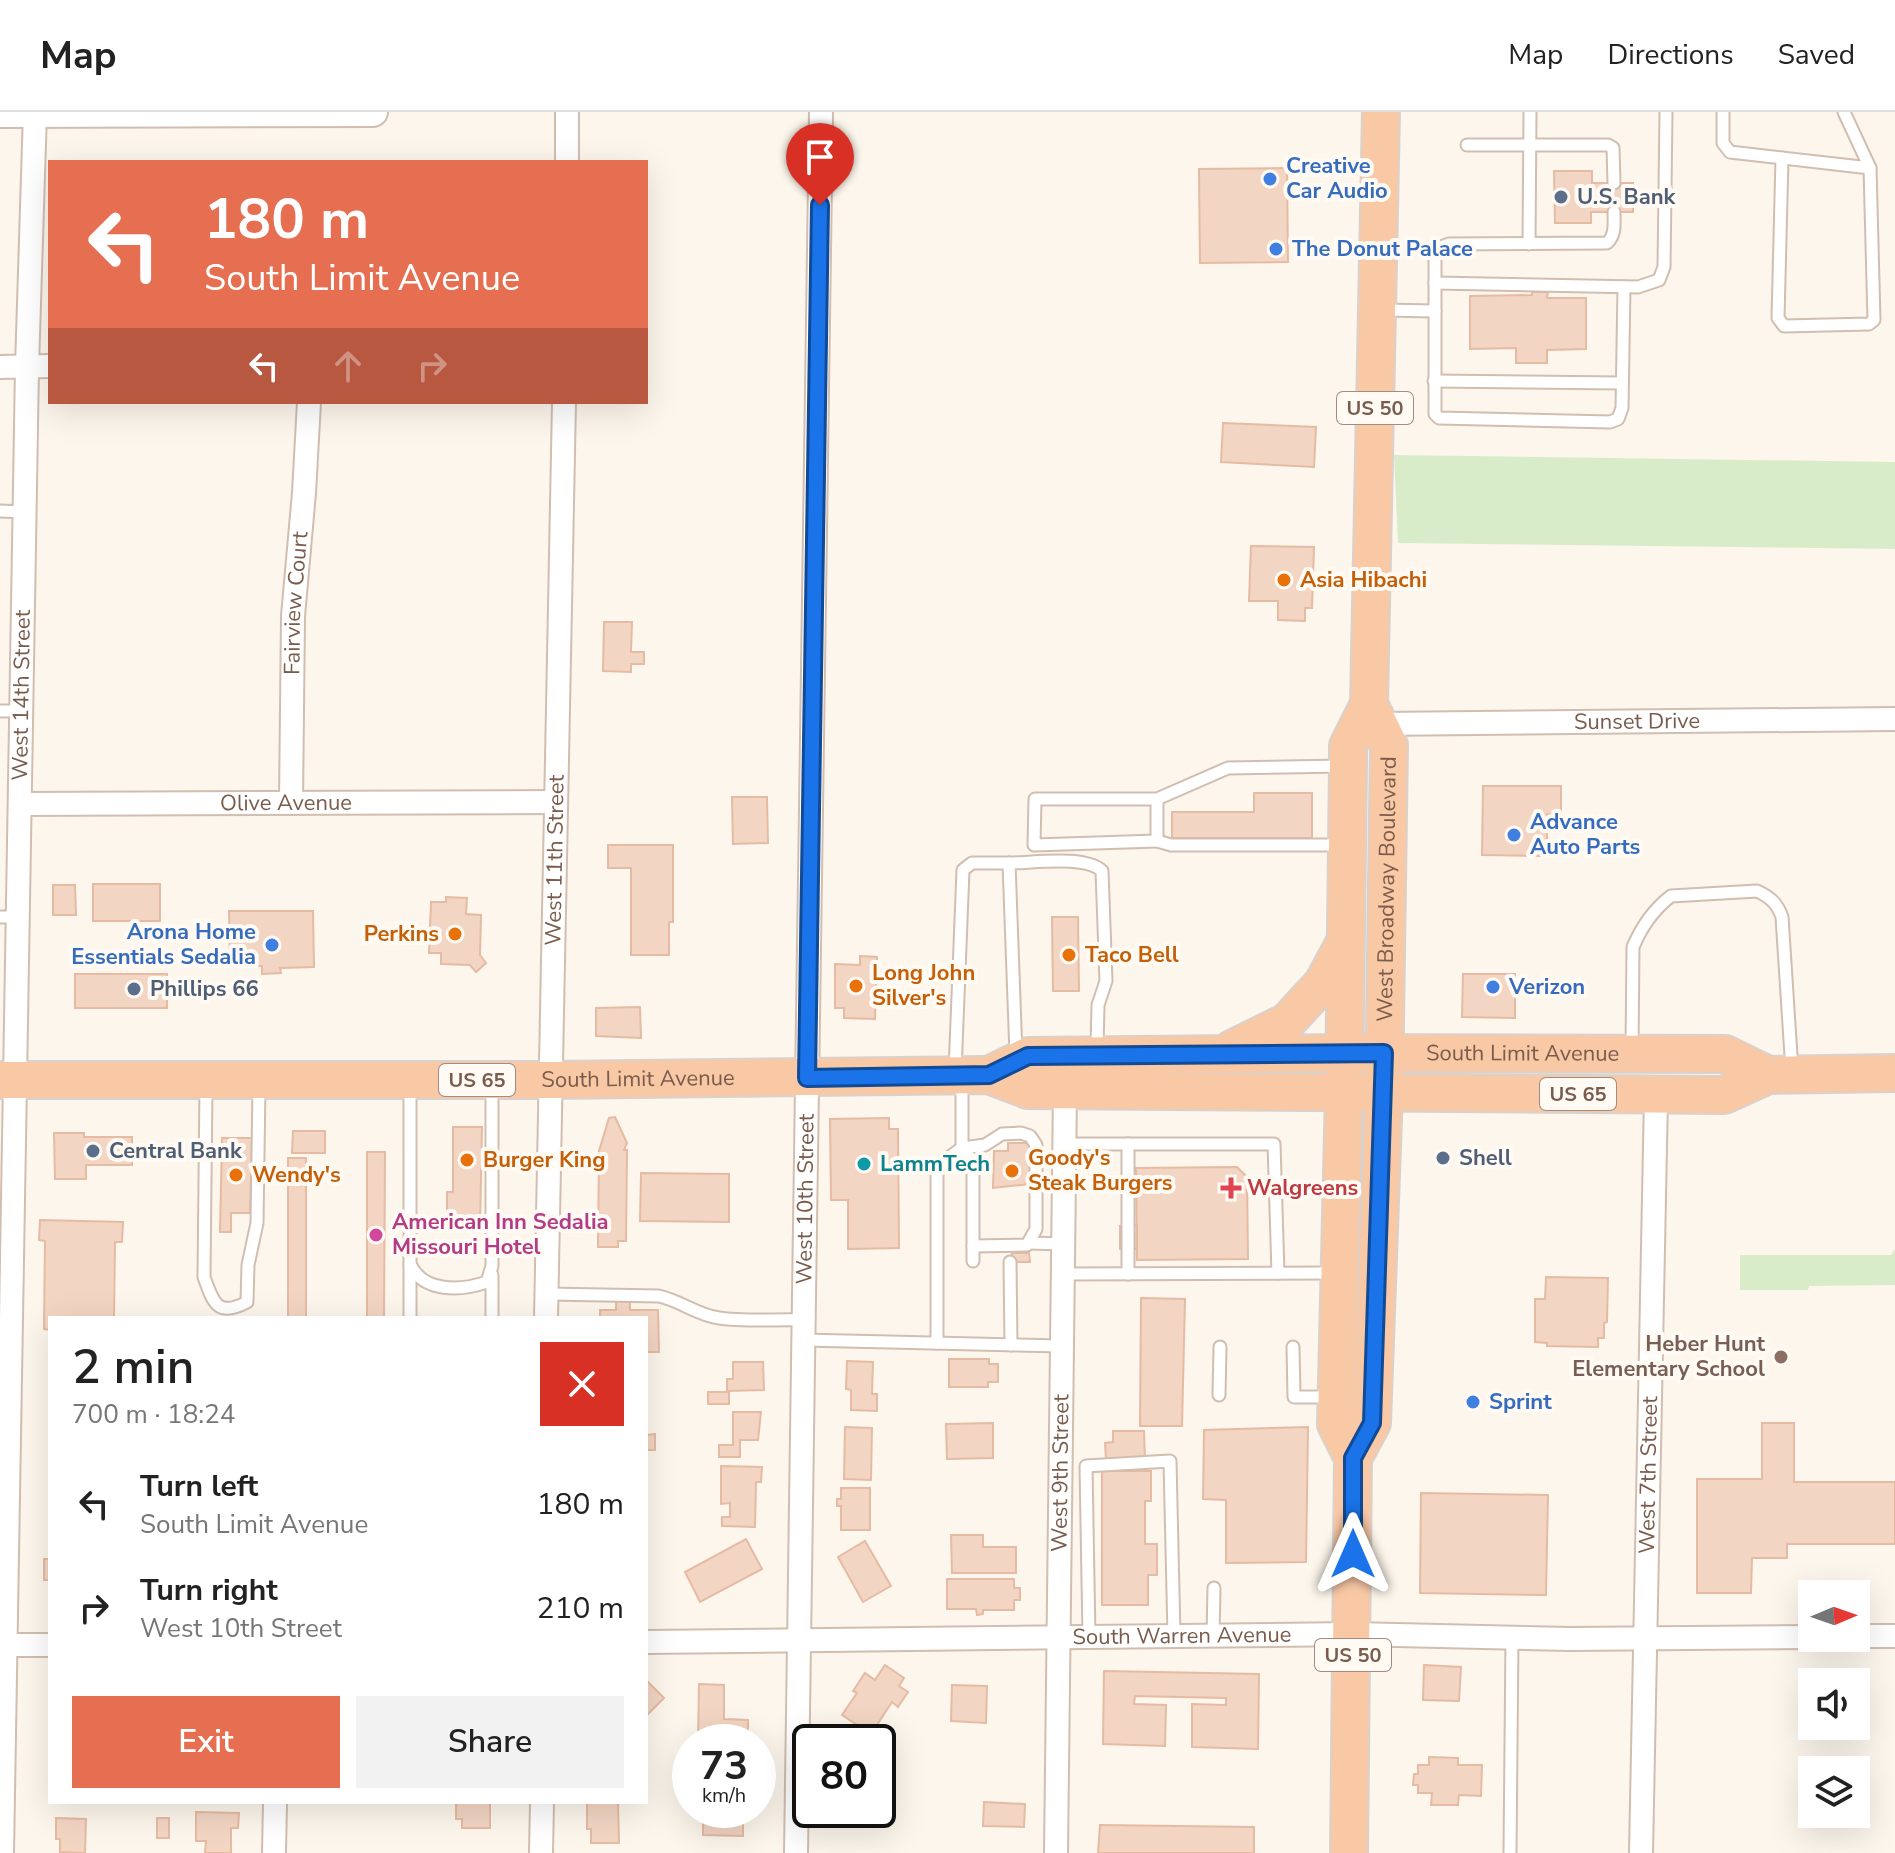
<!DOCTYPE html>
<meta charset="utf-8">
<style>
:root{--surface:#fff;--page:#f2f2f2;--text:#222;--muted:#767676;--line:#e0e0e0;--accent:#e76f51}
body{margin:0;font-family:"Nunito Sans",sans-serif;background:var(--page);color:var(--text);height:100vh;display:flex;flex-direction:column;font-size:30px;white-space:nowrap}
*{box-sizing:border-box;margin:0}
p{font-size:26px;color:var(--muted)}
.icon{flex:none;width:44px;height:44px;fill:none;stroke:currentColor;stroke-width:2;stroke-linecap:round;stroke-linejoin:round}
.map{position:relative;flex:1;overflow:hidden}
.details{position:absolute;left:48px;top:1204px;width:600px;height:488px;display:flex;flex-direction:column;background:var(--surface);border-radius:0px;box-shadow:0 8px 32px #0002}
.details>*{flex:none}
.banner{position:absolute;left:48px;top:48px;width:600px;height:244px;border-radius:0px;box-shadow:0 8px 32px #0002;background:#e76f51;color:#fff;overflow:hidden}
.needle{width:52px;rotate:88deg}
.tools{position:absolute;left:1798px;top:1468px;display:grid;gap:16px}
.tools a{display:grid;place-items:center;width:72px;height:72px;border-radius:0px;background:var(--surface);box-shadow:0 8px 32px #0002;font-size:40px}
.speed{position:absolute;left:672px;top:1612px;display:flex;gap:16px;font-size:40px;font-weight:700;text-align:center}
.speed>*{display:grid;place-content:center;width:104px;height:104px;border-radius:50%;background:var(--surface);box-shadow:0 8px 32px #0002;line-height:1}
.speed small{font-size:20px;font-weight:400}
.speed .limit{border:4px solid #111;border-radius:12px;background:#fff;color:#111}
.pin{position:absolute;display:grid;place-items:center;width:68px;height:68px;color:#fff;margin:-82px -34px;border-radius:50% 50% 50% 0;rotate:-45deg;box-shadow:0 0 8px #0007}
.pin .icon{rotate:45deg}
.me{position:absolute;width:88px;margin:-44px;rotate:0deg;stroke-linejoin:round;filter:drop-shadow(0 0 6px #0008)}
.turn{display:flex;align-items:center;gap:28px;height:168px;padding:0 24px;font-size:36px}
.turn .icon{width:104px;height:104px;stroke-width:2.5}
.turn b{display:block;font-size:56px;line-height:68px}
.lanes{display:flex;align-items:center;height:76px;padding:0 24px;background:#0003;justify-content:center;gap:40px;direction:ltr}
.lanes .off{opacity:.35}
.round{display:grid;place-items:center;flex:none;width:84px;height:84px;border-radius:0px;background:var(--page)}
.summary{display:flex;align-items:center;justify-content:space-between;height:136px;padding:0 24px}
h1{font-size:48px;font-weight:600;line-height:60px}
.action{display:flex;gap:16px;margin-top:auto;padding:16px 24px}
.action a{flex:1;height:92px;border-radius:0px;background:var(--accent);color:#fff;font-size:32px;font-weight:600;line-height:92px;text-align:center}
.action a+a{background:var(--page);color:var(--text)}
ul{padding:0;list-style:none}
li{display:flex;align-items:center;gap:24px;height:104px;padding:0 24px}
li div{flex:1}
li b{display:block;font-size:30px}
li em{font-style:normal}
header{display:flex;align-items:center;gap:48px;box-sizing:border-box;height:112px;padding:0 40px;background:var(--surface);border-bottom:2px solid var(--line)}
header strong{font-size:38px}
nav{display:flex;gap:44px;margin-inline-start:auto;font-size:28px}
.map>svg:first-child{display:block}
</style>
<header>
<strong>Map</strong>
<nav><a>Map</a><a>Directions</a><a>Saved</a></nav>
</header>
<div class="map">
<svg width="1895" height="1741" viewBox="0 0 1895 1741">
<rect width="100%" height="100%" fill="#fdf6ec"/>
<g fill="#d8ecc9">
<path d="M1394,343L1895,350V437L1398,431Z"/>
<path d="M1895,1137V1173L1809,1174L1808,1178H1740V1143H1891Z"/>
</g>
<g fill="#f3d5c3" stroke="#e6bba3" stroke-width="2">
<path d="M1287,56L1288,150L1200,151L1199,57Z"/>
<path d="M1554,59H1592V71H1633V100H1591V111H1555Z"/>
<path d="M1532,180H1548L1547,186H1586V237L1547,238V251H1516V236L1470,237V184L1532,183Z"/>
<path d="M1223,311L1316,315L1314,355L1221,350Z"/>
<path d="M1251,434L1314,435L1312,496H1305V509L1278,508V489H1249Z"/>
<path d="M604,510H632L631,540H644V552H631V560L603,559Z"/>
<path d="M1483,674H1561V703L1547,702V744L1482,743Z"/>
<path d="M1254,681H1312V726H1172V700H1254Z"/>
<path d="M732,685H767L768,731L733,732Z"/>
<path d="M608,733H673V810H669V843H631V756H608Z"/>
<rect x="93" y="772" width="67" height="37"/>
<path d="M53,773H75L76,803H53Z"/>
<path d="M446,785L467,786L466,802L481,803L480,843L486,851L476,860L470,853L441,852V841H429L431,790H446Z"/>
<path d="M229,799H313L314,855L280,856L281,861L262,862V854H230Z"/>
<path d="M1052,805H1078L1079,879H1053Z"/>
<path d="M860,844L877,845L875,907L844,906V896H835V852L860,853Z"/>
<rect x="75" y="862" width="92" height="34"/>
<path d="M1463,862H1515V906L1462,905Z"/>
<path d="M640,895L641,926L596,924V896Z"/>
<path d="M615,1005L627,1031L624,1038H627L626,1129H618V1135H598L599,1039L609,1006Z"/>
<path d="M889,1006V1017H898L899,1136L848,1137V1088H831L830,1007Z"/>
<path d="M453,1015H482L480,1117H447V1080H453Z"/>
<path d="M293,1019H325V1041H292Z"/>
<path d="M54,1021H84V1025H132V1053H86V1067H55Z"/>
<path d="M222,1026H252L250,1101H231V1120H220Z"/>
<path d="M1008,1031H1030V1072L993,1076L994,1039H1008Z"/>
<path d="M367,1040H385L384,1206H367Z"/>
<rect x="288" y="1046" width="18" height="160"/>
<path d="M1237,1055L1247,1065L1248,1147L1137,1148L1136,1056Z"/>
<path d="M641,1061L729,1062V1110L640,1109Z"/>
<path d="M40,1108L123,1110L122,1130H115L114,1206H50V1218L44,1217L45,1129L39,1128Z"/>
<path d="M1137,1113V1137H1120V1114Z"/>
<path d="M1012,1141H1029L1030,1150H1012Z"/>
<path d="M1546,1165L1608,1166L1607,1210L1604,1211V1226H1598V1235L1547,1234V1231L1535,1230V1187H1545Z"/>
<path d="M1141,1186L1185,1187L1182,1314H1140Z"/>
<path d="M616,1188H630V1198H658L659,1240H646V1206H600V1198H616Z"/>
<path d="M949,1247H989V1252H998V1270H988V1275H949Z"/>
<path d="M847,1249L873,1250L872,1282H877V1299L851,1298V1278L846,1277Z"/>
<path d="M733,1250H763L764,1278L727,1279V1267H733Z"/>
<rect x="708" y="1280" width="21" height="12"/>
<path d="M733,1300H761L758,1328H740V1345H719V1333H733Z"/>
<path d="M993,1311V1346L947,1347L946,1312Z"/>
<path d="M1762,1311H1794V1370H1895V1432H1787V1446H1752L1751,1481H1697V1367H1762Z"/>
<path d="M845,1315L872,1316L871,1368L844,1367Z"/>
<path d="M1308,1315L1306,1450L1226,1451V1388L1203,1387L1204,1318Z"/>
<path d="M1113,1319H1144L1145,1348H1106L1105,1331L1113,1330Z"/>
<path d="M655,1322V1338H646V1323Z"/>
<path d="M721,1354L762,1355L761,1370H756L755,1415L722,1414V1405H730V1391L721,1392Z"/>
<path d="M1102,1359H1151V1389H1145V1432H1157V1463H1148V1493H1102Z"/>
<path d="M841,1376H870V1418H841V1394H837V1387H841Z"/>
<path d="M1421,1381L1548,1383L1546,1483L1420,1481Z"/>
<path d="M951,1423H983V1435H1016V1461H952Z"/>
<path d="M746,1427L762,1457L700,1490L685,1460Z"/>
<path d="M865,1429L891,1474L863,1490L838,1445Z"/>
<path d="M44,1447H50V1479V1468H44Z"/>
<path d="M947,1467H1014V1476H1020V1488H1014V1498H983V1502L977,1503L976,1497H947Z"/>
<path d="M885,1553L904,1566L899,1574L908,1580L898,1595L892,1590L871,1622L842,1603L857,1581L853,1579L865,1561L875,1568Z"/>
<path d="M1424,1553L1461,1555L1459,1589L1423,1588Z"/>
<path d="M1104,1559L1259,1562L1258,1637L1192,1635V1592L1226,1593V1586L1135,1584L1134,1592L1166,1593L1165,1634L1103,1632Z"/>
<path d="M646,1568L664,1586L647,1603L646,1602Z"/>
<path d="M699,1572L724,1573V1607L748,1608V1630H698Z"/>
<path d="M952,1573L987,1574L986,1611L951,1609Z"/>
<path d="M1429,1645L1458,1646V1653H1482L1481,1684L1459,1683L1458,1693H1431L1432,1681H1418V1673H1413L1414,1662H1418V1653H1429Z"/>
<path d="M878,1652L885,1653L884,1671H878Z"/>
<path d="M878,1677H881L880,1703L848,1701V1698H878Z"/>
<path d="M456,1690H490V1716H462V1707H456Z"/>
<path d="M587,1690H618L619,1731H591V1717H587Z"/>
<path d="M984,1690L1025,1692L1024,1715L983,1714Z"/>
<path d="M703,1698H743V1724L703,1723Z"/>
<path d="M196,1700L239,1701L238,1716H231V1741H205L206,1729H196Z"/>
<path d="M56,1706L86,1707L85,1741L60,1740V1727H56Z"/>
<rect x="157" y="1706" width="12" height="20"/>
<path d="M1100,1713L1254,1715V1741H1098Z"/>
</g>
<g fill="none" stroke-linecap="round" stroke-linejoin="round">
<defs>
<g id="service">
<path d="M1723,0V31L1730,40L1870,56"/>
<path d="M1467,33H1608L1613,36L1614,71"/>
<path d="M1782,46L1778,206L1784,214L1869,212L1874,208L1870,56L1844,0"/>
<path d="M1614,100C1614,111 1616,123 1607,131L1449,132L1441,135L1435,147V302L1439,306L1610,310L1618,307L1622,296L1624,175"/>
<path d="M1529,132L1530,0"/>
<path d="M1435,171L1638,175L1659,168L1664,155L1666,0"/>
<path d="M1382,198L1435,199"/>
<path d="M1434,269L1622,271"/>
<path d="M0,399L24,400"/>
<path d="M0,599H21"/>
<path d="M1157,687V729L1034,733L1035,687H1157L1228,656L1343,654"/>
<path d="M1157,729L1171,733H1344"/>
<path d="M0,805H18"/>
<path d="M1632,939L1633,835C1641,816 1654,797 1671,784L1757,779C1770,785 1777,791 1782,805L1792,959"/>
<path d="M1016,943L1009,751C1033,751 1085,743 1102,759L1106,869L1098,893L1097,937"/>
<path d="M955,960L963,758L972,751H1009"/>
<path d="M962,968V1036L973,1049V1149"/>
<path d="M410,972V1206"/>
<path d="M206,973L204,1165C213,1190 217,1206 247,1190L248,1153L257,1111L259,973"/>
<path d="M1065,1032H1274L1278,1161"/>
<path d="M1029,1131L1064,1132"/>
<path d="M1010,1150L1011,1233"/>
<path d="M410,1152C423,1181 461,1179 487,1170L492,1154V971"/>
<path d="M1063,1162L1334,1161"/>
<path d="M1128,1162V1032"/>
<path d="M547,1182L659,1184C681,1189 697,1203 719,1206C747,1210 776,1207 804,1208"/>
<path d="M492,1206V1163"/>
<path d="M803,1228L1063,1234"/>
<path d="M937,1231V1054L962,1036L985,1033L1002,1022L1021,1021L1030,1024L1036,1033V1117L1027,1133L973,1134"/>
<path d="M1293,1235L1294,1285H1332"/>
<path d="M1219,1283L1220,1235"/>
<path d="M1213,1524L1214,1476"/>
<path d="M1089,1525L1086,1354L1170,1349L1174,1524"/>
<path d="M1510,1741L1512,1526"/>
</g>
<g id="minor">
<path d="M567,50V0"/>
<path d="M0,255L50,254"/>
<path id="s1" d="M1379,612L1895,607"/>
<path id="s2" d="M291,691L293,504L304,381L309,290"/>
<path id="s3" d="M20,692L554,690"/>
<path id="s4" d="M546,1206L564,290"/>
<path d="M1856,1524H1895"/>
<path id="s5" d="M646,1530L1353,1522L1569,1527L1812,1525"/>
<path d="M0,1533H50"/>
<path id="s6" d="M2,1741L27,255L35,0"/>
<path d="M274,1741L275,1690"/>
<path d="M541,1741L542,1690"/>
<path id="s7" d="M796,1741L821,0"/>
<path id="s8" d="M1056,1741L1065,979"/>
<path id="s9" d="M1641,1741L1656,984"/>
</g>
<path id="tertiary" d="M0,1L373,0"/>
<g id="trunk">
<path d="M1232,937L1287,910L1323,871L1345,830"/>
<path id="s10" d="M989,963L1028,944L1345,941L1725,942L1768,963"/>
<path id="s11" d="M0,968H550L989,963L1028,978L1724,983L1768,963L1895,961"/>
<path id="s12" d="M1353,1346L1372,1311L1384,979L1389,633L1369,592"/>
<path d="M1349,1741L1353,1346L1336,1312L1344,979L1348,654V634L1369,592L1381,0"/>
</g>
</defs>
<use href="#service" stroke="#d1beb0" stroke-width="15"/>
<use href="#minor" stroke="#d1beb0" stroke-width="26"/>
<use href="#tertiary" stroke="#d1beb0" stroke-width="32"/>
<use href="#trunk" stroke="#dad1cd" stroke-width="40"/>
<use href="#service" stroke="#fff" stroke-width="11"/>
<use href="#minor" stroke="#fff" stroke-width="22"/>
<use href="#tertiary" stroke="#fff" stroke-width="28"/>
<use href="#trunk" stroke="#f9c8a4" stroke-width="36"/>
</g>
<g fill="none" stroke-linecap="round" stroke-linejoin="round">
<defs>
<path id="route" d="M820,93L807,966L989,963L1028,944L1384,941L1372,1311L1353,1346V1442"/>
</defs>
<use href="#route" stroke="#114b97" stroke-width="20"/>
<use href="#route" stroke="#1a73e8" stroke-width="14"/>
</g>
<g fill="#3f7fe0" stroke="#fffaf3" stroke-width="3">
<circle cx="1270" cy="67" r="8"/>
<circle cx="1276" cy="137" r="8"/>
<circle cx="1514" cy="723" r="8"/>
<circle cx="272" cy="833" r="8"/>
<circle cx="1493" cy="875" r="8"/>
<circle cx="1473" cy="1290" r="8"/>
</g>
<g fill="#5c6f8a" stroke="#fffaf3" stroke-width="3">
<circle cx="1561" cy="85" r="8"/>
<circle cx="134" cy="877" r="8"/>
<circle cx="93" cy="1039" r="8"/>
<circle cx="1443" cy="1046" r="8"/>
</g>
<g fill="#e8710a" stroke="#fffaf3" stroke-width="3">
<circle cx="1284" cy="468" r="8"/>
<circle cx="455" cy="822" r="8"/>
<circle cx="1069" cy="843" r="8"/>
<circle cx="856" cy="874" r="8"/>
<circle cx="467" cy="1048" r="8"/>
<circle cx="1012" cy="1059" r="8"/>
<circle cx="236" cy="1063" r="8"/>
</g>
<circle fill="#0f9aa8" stroke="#fffaf3" stroke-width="3" cx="864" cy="1052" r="8"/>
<path fill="#e0444e" stroke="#fffaf3" stroke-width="3" d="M1227 1064h8v8h8v8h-8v8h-8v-8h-8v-8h8z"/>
<circle fill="#d1479c" stroke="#fffaf3" stroke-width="3" cx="376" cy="1123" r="8"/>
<circle fill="#8d6e63" stroke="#fffaf3" stroke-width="3" cx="1781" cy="1245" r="8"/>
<g text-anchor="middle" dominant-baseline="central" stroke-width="8" stroke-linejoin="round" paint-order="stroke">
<g fill="#fffaf3" stroke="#a28b7f" stroke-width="2">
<rect x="1337" y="280" width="76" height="32" rx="6"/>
<rect x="439" y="952" width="76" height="32" rx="6"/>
<rect x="1540" y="966" width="76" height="32" rx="6"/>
<rect x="1315" y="1527" width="76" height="32" rx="6"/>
</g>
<g font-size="20" font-weight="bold" fill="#7a5c4d">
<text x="1375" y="296">US 50</text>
<text x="477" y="968">US 65</text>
<text x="1578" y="982">US 65</text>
<text x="1353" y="1543">US 50</text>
</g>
<g font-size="22" font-weight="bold" fill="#366cbe" stroke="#fffaf3" text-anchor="start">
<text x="1286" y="54">Creative<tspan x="1286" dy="25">Car Audio</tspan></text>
<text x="1292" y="137">The Donut Palace</text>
<text x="1530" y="710">Advance<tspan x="1530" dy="25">Auto Parts</tspan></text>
<text x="256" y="820" text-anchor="end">Arona Home<tspan x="256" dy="25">Essentials Sedalia</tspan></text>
<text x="1509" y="875">Verizon</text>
<text x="1489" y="1290">Sprint</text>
</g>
<g font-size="22" font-weight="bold" fill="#4e5e75" stroke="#fffaf3" text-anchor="start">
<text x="1577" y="85">U.S. Bank</text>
<text x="150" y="877">Phillips 66</text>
<text x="109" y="1039">Central Bank</text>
<text x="1459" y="1046">Shell</text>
</g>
<g font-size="22" font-weight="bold" fill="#c56008" stroke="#fffaf3" text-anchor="start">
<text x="1300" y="468">Asia Hibachi</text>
<text x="439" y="822" text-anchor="end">Perkins</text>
<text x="1085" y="843">Taco Bell</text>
<text x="872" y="861">Long John<tspan x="872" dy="25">Silver's</tspan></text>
<text x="1028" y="1046">Goody's<tspan x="1028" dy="25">Steak Burgers</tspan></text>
<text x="483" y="1048">Burger King</text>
<text x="252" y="1063">Wendy's</text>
</g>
<g font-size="22" fill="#7a5c4d" stroke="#fffaf3">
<text stroke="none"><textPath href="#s2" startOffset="200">Fairview Court</textPath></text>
<text stroke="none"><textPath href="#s6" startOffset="1158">West 14th Street</textPath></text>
<text stroke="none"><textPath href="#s1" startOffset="258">Sunset Drive</textPath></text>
<text stroke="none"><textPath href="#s3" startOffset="266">Olive Avenue</textPath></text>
<text stroke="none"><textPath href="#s4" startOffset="458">West 11th Street</textPath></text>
<text stroke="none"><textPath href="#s12" startOffset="574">West Broadway Boulevard</textPath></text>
<text stroke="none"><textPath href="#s10" startOffset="538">South Limit Avenue</textPath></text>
<text stroke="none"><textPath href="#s11" startOffset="638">South Limit Avenue</textPath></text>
<text stroke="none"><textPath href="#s7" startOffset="654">West 10th Street</textPath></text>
<text stroke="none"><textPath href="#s8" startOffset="380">West 9th Street</textPath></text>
<text stroke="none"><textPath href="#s9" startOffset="378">West 7th Street</textPath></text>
<text stroke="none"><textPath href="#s5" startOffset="536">South Warren Avenue</textPath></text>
</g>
<g font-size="22" font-weight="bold" fill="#0d838f" stroke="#fffaf3" text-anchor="start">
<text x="880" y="1052">LammTech</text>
</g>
<g font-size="22" font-weight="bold" fill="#be3a42" stroke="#fffaf3" text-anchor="start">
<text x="1247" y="1076">Walgreens</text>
</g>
<g font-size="22" font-weight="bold" fill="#b23c85" stroke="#fffaf3" text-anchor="start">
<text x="392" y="1110">American Inn Sedalia<tspan x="392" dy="25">Missouri Hotel</tspan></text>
</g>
<g font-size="22" font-weight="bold" fill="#785e54" stroke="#fffaf3" text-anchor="end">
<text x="1765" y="1232">Heber Hunt<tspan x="1765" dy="25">Elementary School</tspan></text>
</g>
</g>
</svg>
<div class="tools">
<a><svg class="needle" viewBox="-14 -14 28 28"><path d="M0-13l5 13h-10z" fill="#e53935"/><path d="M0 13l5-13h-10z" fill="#767676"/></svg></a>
<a><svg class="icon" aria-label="sound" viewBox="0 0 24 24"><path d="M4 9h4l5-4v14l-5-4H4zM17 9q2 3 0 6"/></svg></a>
<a><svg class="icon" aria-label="layers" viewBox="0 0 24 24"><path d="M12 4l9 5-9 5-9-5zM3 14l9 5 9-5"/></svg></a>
</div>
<div class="speed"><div>73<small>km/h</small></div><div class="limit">80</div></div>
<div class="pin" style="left:820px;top:93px;background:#d93025"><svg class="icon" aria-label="arrive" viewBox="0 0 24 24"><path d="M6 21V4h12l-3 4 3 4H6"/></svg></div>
<svg class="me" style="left:1353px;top:1442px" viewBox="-20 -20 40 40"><path d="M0-17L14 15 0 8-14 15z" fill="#1a73e8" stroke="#fff" stroke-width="4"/></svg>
<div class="banner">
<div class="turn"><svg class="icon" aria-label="left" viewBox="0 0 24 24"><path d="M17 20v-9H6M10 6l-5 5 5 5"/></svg><div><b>180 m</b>South Limit Avenue</div></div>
<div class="lanes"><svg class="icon" aria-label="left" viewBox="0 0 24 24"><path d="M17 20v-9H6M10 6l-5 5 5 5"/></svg><svg class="icon off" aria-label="ahead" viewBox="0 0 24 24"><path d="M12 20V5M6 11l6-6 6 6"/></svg><svg class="icon off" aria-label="right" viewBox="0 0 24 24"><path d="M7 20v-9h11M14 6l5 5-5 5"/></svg></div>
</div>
<section class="details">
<div class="summary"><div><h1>2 min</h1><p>700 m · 18:24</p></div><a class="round" style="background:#d93025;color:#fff"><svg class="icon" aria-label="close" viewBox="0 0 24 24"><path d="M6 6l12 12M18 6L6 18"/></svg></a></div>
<ul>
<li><svg class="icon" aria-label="left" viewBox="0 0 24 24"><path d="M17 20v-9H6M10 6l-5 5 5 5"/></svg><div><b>Turn left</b><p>South Limit Avenue</p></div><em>180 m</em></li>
<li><svg class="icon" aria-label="right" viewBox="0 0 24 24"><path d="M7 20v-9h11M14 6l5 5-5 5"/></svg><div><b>Turn right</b><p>West 10th Street</p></div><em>210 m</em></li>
</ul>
<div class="action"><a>Exit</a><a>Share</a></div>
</section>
</div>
